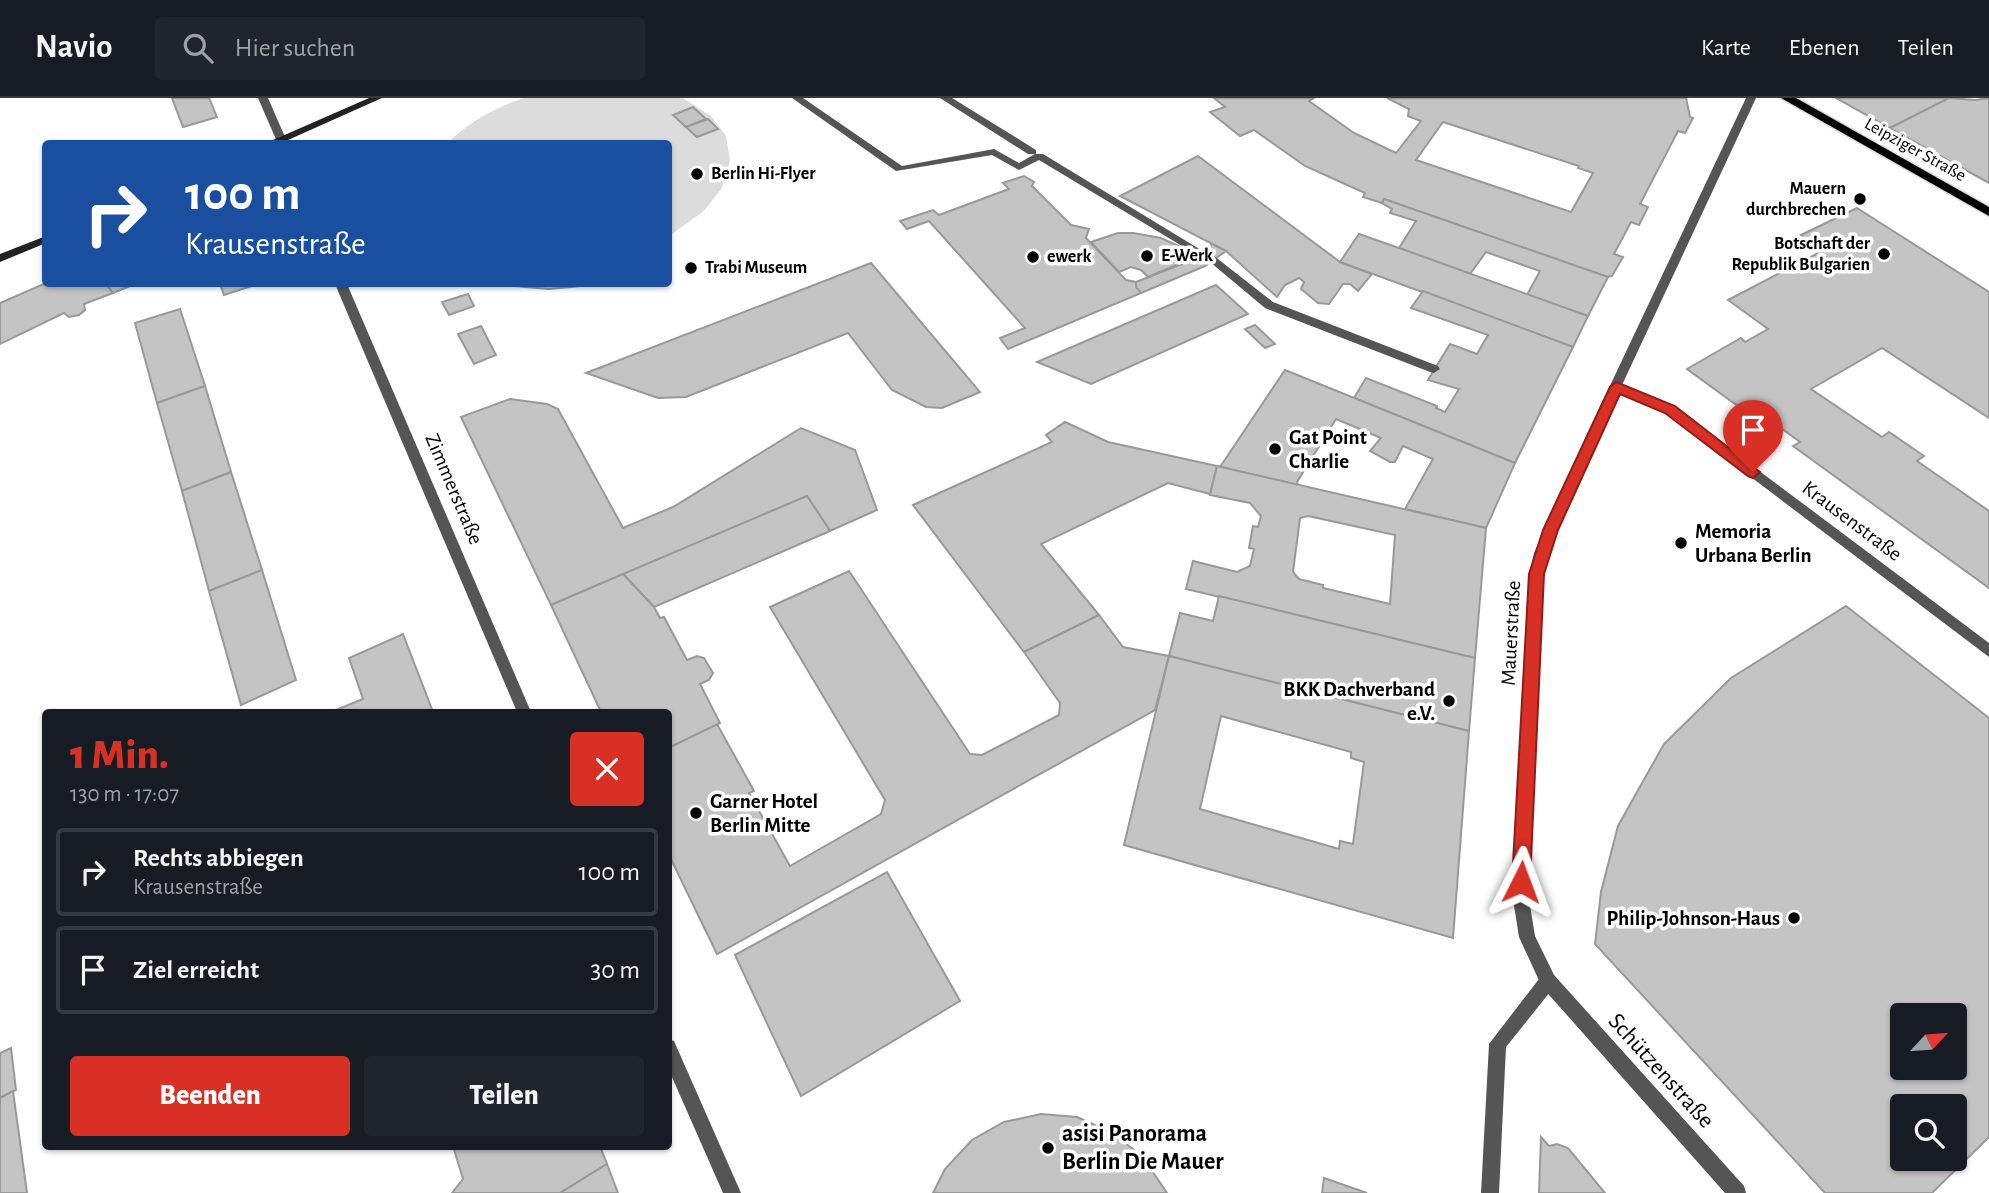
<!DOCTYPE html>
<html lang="de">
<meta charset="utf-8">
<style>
:root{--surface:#171b24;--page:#20242c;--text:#f1f3f6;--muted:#9ea1a6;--line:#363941;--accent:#d93025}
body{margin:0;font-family:"Alegreya Sans",sans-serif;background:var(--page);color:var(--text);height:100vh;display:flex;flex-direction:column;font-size:26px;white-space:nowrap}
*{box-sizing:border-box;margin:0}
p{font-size:23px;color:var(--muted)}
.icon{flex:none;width:38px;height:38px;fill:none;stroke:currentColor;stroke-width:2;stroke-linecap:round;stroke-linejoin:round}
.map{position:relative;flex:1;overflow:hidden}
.side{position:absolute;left:42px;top:611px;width:630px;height:441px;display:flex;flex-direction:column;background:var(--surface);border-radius:7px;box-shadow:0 2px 5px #0004}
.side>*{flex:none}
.hud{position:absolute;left:42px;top:42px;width:630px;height:147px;border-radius:7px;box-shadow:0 2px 5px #0004;background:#1a4fa0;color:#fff;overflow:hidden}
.needle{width:46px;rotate:64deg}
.tools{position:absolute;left:1890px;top:905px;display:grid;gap:14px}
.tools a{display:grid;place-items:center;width:77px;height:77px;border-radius:7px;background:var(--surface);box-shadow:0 2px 5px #0004;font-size:35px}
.pin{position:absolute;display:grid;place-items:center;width:60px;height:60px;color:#fff;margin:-72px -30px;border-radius:50% 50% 50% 0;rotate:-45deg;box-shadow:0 0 7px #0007}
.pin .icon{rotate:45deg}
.me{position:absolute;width:77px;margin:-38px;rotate:3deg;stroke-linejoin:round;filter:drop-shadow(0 0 5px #0008)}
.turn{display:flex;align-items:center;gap:24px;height:147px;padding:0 28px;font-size:32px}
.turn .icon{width:91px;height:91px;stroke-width:2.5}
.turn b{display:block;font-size:49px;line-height:60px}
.round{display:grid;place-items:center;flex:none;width:74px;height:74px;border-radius:7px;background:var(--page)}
.summary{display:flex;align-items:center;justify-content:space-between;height:119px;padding:0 28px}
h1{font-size:42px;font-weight:800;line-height:52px;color:var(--accent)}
.cta{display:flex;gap:14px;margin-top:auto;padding:14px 28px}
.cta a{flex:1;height:80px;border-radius:7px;background:var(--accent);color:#fff;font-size:28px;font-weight:800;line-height:80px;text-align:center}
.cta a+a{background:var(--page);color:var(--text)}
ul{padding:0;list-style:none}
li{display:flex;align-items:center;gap:21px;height:88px;margin:0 14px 10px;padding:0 14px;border:4px solid var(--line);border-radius:7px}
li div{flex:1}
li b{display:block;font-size:26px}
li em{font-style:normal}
header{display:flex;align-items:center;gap:42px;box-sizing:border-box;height:98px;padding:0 35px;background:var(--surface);border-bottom:2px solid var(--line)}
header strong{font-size:33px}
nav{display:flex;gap:38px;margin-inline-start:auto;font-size:24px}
.search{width:490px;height:63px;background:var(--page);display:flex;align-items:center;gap:18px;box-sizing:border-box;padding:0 24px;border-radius:7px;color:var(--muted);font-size:26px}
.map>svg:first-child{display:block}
</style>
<header>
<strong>Navio</strong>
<div class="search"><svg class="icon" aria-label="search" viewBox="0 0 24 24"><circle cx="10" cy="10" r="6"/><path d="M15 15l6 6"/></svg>Hier suchen</div>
<nav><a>Karte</a><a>Ebenen</a><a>Teilen</a></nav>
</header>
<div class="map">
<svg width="1989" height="1095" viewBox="0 0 1989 1095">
<rect width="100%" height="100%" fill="#fff"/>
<path fill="#dcdcdc" d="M524,0H683L711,18L726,38L730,62L722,90L704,113L669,138L668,46H447C468,24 496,9 524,0Z"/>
<g fill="#c4c4c4" stroke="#999" stroke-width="2" fill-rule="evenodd">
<path d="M172,0H209L217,19L183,29Z"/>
<path d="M1214,0H1314L1309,3L1354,35L1396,55L1421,23L1408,18L1409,11L1387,0H1686L1690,19L1693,20L1685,35L1678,33L1640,106L1648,109L1639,127L1631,124L1614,156L1623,159L1612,178L1608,179L1384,101L1382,105L1363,99L1365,95L1305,68L1254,32L1240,38L1210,14L1225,9ZM1443,24L1579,68L1578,70L1593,75L1571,114L1416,62Z"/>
<path d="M1836,0H1949L1890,30Z"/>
<path d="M1949,0L1976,2L1989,0V85L1890,30Z"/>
<path d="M693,9L706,21L686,29L673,17Z"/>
<path d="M708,21L718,31L697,39L686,29Z"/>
<path d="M1198,58L1340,164L1372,176L1358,193L1350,186H1343L1329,206L1318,205L1301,191L1304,184L1299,180L1285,187L1277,199L1226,153L1120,98Z"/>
<path d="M1024,78L1034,84L1032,88L1071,127L1089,131L1086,140L1126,182L1136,184L1141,195L1008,251L1000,240L1025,230L929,123L907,131L900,123L933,112L939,117L1009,91L1003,85Z"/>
<path d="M1384,101L1608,179L1588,218L1527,197L1540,173L1486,154L1470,176L1399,150L1416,123L1390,115L1392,111L1382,105Z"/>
<path d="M1857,110L1989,194V320L1882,250L1811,291L1882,339L1889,334L1924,358L1917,363L1989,413V490L1793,348L1800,344L1771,323L1764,327L1687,271L1741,240L1745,244L1768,231L1728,202L1824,152L1801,137Z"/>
<path d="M1118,135H1133L1161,140L1181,149L1193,160L1148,179L1141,172L1131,169L1119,174L1091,144Z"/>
<path d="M1359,136L1399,150L1588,218L1573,249L1340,164Z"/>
<path d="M1212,146L1226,153L1205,168L1141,195L1136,189V184L1192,162Z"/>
<path d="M871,165L980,294L942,310L926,309L892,292L848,235L686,299L658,300L586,275Z"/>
<path d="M46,185L106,186L113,195L84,206L85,212L79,217L69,219L64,215L0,246V205Z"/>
<path d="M106,186H135L113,195Z"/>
<path d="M220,186H258L224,197Z"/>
<path d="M492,186H603L549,191Z"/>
<path d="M1216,187L1248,216L1091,286L1037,264Z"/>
<path d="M1423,193L1573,249L1515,365L1354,300L1366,280L1437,308L1436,310L1445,314L1459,291L1428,282L1450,246L1477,256L1488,237L1411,210Z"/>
<path d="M468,196L474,208L449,217L442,204Z"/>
<path d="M180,211L205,288L157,305L135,225Z"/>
<path d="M1255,227L1275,246L1265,250L1245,231Z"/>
<path d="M481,228L496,257L474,266L458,236Z"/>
<path d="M1285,272L1515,365L1486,430L1405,411L1433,361L1403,348L1395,364H1390L1370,353L1381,340L1336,321L1297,384L1298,387L1220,369Z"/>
<path d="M205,288L231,374L182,393L157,305Z"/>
<path d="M510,301L547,306L558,311L623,430L673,409L801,330L855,352L877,412L830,433L807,398L551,507L461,319Z"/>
<path d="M1065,324L1108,344L1217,368L1210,396L1168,385L1041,446L1099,517L1024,554L913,407L1052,344L1046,337Z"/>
<path d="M1217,368L1486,430L1475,560L1186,491L1193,463L1237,474L1250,468L1254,451L1249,450L1253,428L1258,429L1261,418L1250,405L1210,397ZM1308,418L1395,437L1390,506L1323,490V487L1299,481L1293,474L1300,420Z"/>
<path d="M231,374L262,472L209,493L182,393Z"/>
<path d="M807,398L830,433L654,509L623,476Z"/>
<path d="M262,472L296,582L241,607L209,493Z"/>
<path d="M849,473L970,656L982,657L1059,617L1060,605L1024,554L1099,517L1123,549L1169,558L1155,612L717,856L668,755V650L717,626L754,693L749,695L790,768L881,716L885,702L770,509Z"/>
<path d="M623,476L654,509L660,520L664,519L687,562L697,558L704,560L713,575L709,582L700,586L720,625L668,650V614H601L551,507Z"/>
<path d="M1219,498L1475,560L1469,633L1169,558L1180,515L1213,523Z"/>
<path d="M1846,508L1989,620V1039L1932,1095H1825L1595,846L1601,794L1618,728L1664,646L1731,580ZM1902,917H1955V970H1902ZM1902,1008H1955V1060H1902Z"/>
<path d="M403,536L433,614H331L363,601L349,560Z"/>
<path d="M1169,558L1469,633L1453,840L1124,747ZM1221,618L1351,654V660L1364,664L1353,746L1340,743L1339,751L1200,711Z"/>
<path d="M887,774L960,903L801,998L735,857Z"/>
<path d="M11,950L16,992L0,1000V955Z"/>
<path d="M13,993L27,1095H0V1000Z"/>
<path d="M1041,1016L1077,1019L1111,1034L1142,1058L1167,1095H933L945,1071L972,1042L1004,1024Z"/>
<path d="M1541,1039L1549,1048L1557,1046L1568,1050L1605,1095H1539Z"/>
<path d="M453,1048H600L607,1066L560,1095H452L463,1081Z"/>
<path d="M607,1066L618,1095H560Z"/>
<path d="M1324,1080L1367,1095H1322Z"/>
</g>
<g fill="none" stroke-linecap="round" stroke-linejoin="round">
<defs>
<path id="primary" d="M1781,0H1796L1989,109V118Z"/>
</defs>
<use href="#primary" stroke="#dbdbdb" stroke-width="3"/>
<g fill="#555" fill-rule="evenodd">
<path d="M792,0H803L902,68L994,51L1019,65L1035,56H1028L940,0H952L1036,52V56H1043L1206,155L1205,157H1197L1039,62L1019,72L992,57L896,73Z"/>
<path d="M1214,158L1273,204L1438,268L1440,271L1434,275L1430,274L1265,210L1210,164V160Z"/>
</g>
<g fill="#555" fill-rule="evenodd">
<path d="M258,0H268L288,46H278Z"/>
<path d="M335,186H347L531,614H517Z"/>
<path d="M1616,285L1674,309L1989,545V559L1666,315L1612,292L1610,289Z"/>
<path d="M1548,875L1554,877L1556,883L1554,889L1506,949L1499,1095H1481L1489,946L1542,877Z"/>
<path d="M668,941L674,943L741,1095H723L668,970Z"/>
</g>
<path fill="#555" fill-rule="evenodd" d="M1746,0H1756L1601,332L1548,455L1544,476L1528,795L1535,838L1554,877L1744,1088L1746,1095H1725L1542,889L1519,839L1512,795L1530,476L1534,455L1589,332Z"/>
<g fill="#222" fill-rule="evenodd">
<path d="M369,0H382L279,46H264Z"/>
<path d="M46,138V145L0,164V156Z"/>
</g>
<use href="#primary" fill="#000" fill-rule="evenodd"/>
</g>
<path fill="#d93025" stroke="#8d1f18" stroke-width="2" d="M1616,284L1675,308L1760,374L1753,380L1748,378L1665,315L1620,296L1558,432L1544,476L1530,784L1528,790L1521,793L1515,790L1512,784L1529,476L1543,432L1610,289Z"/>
<g fill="#000" stroke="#fff" stroke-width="2.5">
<circle cx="697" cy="76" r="7"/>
<circle cx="1860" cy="101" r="7"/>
<circle cx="1884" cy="156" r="7"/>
<circle cx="1147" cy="158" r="7"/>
<circle cx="1033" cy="159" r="7"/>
<circle cx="691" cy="170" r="7"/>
<circle cx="1275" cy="351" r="7"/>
<circle cx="1681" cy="445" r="7"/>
<circle cx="1449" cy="603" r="7"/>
<circle cx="696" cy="715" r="7"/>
<circle cx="1794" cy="820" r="7"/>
<circle cx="1048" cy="1050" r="7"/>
</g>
<g text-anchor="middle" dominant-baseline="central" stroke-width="7" stroke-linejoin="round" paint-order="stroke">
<g font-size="18" fill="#000" stroke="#fff">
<text transform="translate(1915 52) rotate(29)">Leipziger Straße</text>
</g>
<g font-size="18" font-weight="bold" fill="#000" stroke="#fff" text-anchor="start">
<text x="711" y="76">Berlin Hi-Flyer</text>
<text x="1846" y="91" text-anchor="end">Mauern<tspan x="1846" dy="21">durchbrechen</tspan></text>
<text x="1870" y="146" text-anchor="end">Botschaft der<tspan x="1870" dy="21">Republik Bulgarien</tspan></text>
<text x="1161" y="158">E-Werk</text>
<text x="1047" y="159">ewerk</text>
<text x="705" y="170">Trabi Museum</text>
</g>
<g font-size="21" font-weight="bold" fill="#000" stroke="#fff" text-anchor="start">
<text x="1289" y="339">Gat Point<tspan x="1289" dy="24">Charlie</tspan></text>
<text x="1695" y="433">Memoria<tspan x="1695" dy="24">Urbana Berlin</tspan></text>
<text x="1435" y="591" text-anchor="end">BKK Dachverband<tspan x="1435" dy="24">e.V.</tspan></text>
<text x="710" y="703">Garner Hotel<tspan x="710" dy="24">Berlin Mitte</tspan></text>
<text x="1780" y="820" text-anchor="end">Philip-Johnson-Haus</text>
</g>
<g font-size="21" fill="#000" stroke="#fff">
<text transform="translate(454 391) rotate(67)">Zimmerstraße</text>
<text transform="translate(1852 423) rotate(37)">Krausenstraße</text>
<text transform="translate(1511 535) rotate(-87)">Mauerstraße</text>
</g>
<g font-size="24" fill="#000" stroke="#fff">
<text transform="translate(1661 973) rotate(48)">Schützenstraße</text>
</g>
<g font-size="24" font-weight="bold" fill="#000" stroke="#fff" text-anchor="start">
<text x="1062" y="1036">asisi Panorama<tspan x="1062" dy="28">Berlin Die Mauer</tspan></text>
</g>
</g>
</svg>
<div class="tools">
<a><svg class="needle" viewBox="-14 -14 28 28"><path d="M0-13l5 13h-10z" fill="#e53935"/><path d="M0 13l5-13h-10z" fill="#9ea1a6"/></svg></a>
<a><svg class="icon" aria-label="search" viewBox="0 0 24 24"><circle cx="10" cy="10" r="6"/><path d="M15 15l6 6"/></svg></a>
</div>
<div class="pin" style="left:1753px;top:374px;background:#d93025"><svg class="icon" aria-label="arrive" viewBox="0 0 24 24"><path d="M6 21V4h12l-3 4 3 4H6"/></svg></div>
<svg class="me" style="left:1521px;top:784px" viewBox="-20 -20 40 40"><path d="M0-17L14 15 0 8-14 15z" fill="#d93025" stroke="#fff" stroke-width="4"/></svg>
<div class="hud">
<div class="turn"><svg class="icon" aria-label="right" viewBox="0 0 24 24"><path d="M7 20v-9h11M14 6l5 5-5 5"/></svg><div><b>100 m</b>Krausenstraße</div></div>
</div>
<section class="side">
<div class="summary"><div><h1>1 Min.</h1><p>130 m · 17:07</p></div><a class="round" style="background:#d93025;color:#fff"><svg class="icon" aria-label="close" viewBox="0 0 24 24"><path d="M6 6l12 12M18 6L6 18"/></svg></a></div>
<ul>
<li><svg class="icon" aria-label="right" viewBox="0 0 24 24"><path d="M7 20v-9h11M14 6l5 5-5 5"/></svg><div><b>Rechts abbiegen</b><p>Krausenstraße</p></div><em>100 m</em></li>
<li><svg class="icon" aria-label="arrive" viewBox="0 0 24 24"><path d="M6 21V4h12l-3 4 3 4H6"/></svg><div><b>Ziel erreicht</b></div><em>30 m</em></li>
</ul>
<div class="cta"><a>Beenden</a><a>Teilen</a></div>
</section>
</div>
